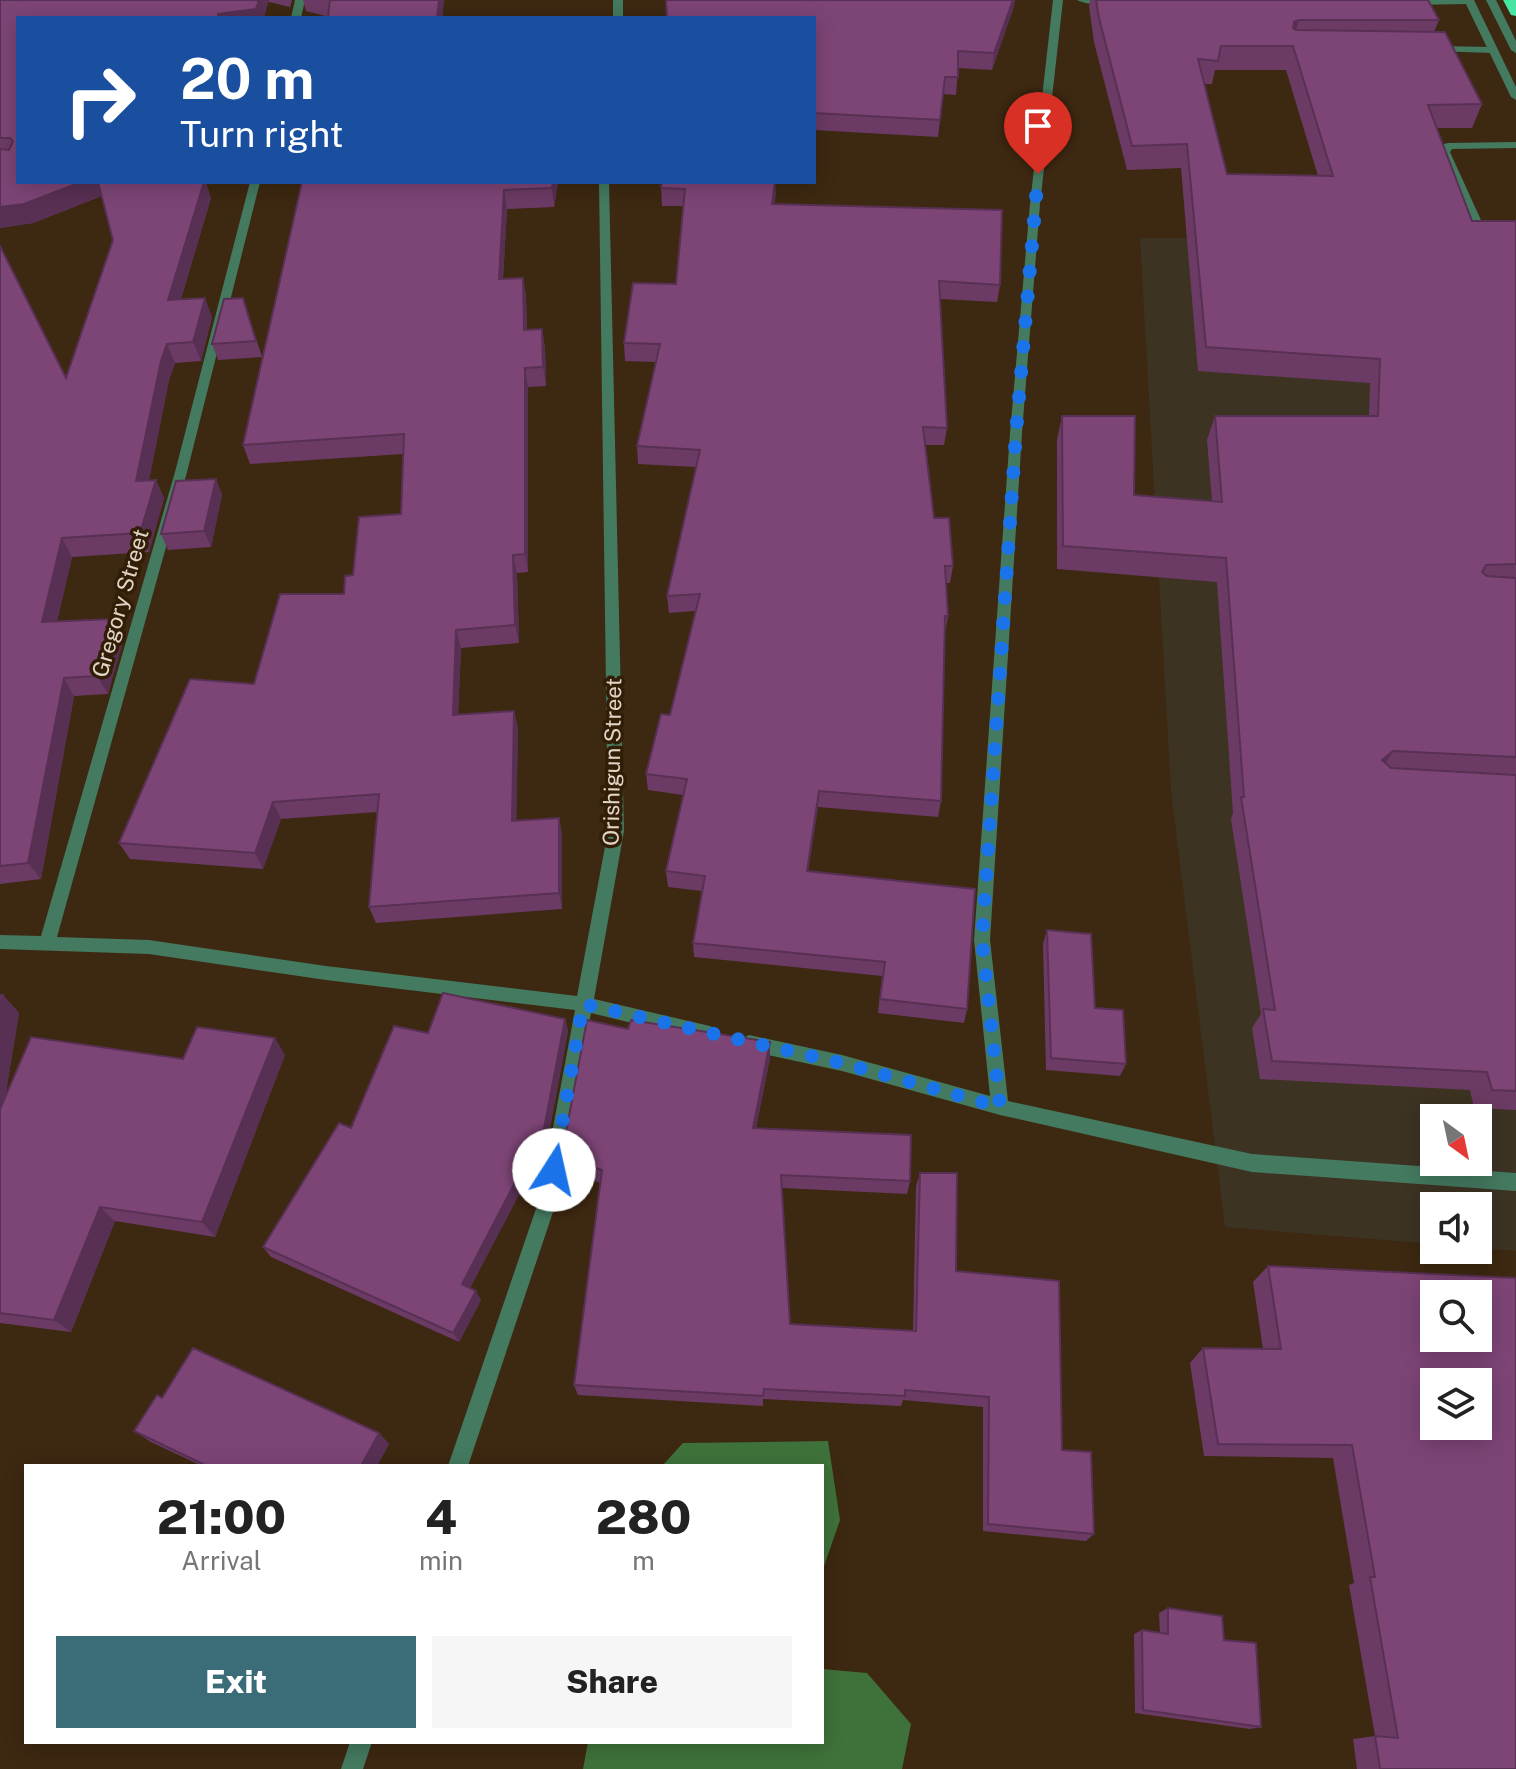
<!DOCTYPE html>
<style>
:root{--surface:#fff;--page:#f6f6f6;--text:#222;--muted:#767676;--accent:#3a6d78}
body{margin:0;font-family:"Public Sans",sans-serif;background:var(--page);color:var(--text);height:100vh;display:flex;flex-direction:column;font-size:30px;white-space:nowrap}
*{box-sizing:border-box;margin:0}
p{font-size:26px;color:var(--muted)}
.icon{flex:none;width:44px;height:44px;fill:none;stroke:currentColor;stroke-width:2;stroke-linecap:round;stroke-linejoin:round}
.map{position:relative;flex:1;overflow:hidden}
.sheet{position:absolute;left:24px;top:1464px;width:800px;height:280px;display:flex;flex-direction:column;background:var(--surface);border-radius:0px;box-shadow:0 4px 20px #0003}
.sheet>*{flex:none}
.hud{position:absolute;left:16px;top:16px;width:800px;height:168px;border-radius:0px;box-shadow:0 4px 20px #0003;background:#1a4fa0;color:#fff;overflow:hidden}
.needle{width:52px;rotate:147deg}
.controls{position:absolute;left:1420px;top:1104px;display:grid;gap:16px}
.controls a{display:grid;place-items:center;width:72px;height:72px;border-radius:0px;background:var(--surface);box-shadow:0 4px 20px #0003;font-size:40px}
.pin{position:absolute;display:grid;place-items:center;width:68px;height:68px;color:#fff;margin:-82px -34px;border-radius:50% 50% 50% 0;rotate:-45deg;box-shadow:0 0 8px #0007}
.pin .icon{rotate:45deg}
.me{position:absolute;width:88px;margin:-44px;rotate:10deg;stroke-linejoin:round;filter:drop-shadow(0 0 6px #0008)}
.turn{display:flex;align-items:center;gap:28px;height:168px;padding:0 32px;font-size:36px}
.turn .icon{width:104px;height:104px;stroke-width:2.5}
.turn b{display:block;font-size:56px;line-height:68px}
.eta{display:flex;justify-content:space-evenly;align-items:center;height:136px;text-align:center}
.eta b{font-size:48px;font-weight:800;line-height:56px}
.button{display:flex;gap:16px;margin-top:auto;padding:16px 32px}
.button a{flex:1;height:92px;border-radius:0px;background:var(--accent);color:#fff;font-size:32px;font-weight:800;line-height:92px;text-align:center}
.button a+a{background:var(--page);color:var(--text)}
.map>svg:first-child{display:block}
</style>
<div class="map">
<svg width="1516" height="1769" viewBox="0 0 1516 1769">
<rect width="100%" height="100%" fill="#3d2811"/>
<path fill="#3d3323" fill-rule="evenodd" d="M1140,238H1516V1251L1478,1248V1206H1434V1244L1225,1227L1171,791ZM1434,1118H1478V1162H1434Z"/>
<g fill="#3f723a">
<path d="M828,1441L840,1520L822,1572V1466H662L683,1443Z"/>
<path d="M822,1669L867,1673L911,1724L902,1769H583L588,1742H822Z"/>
</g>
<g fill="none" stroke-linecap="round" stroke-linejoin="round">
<g fill="#447a60" fill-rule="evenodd">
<path d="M1486,0H1496L1516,41V53L1511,50Z"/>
<path d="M1435,46L1493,47L1498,50L1493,53L1432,51V47Z"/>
<path d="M1516,142V148L1452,149L1450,152L1485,229L1496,237L1516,236V242L1494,243L1476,233L1440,152L1444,144L1448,143Z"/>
</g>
<g fill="#447a60" fill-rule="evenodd">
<path d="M295,0H305L301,18H291Z"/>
<rect x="613" y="0" width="10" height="18"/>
<path d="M1053,0H1063L1040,204L1022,433L990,940L1008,1101L1252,1154L1516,1173V1191L1252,1172L1000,1115L842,1071L749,1051L743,1048L740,1043L743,1038L749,1035L842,1055L990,1096L974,940L1010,433L1030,204Z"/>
<path d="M1077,0H1116L1117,1C1108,6 1086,5 1077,0Z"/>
<path d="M1405,0H1473L1474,1L1469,4L1408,5L1403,2Z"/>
<path d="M250,182H260L187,472L57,937L149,940L326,966L577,996L608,831L599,182H609L624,831L594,999L710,1026L716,1029L719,1034L716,1039L710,1042L591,1013L558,1197L468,1466H448L540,1197L575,1010L326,980L149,954L0,949V935L41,936L175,472Z"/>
<path d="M350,1742H372L363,1769H341Z"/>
</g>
<path fill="#447a60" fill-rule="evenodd" d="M1464,0H1474L1516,87V100L1511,97Z"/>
<path fill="#47e5a4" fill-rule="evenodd" d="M1503,0H1516V16L1511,15Z"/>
</g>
<g fill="#6c3b65" fill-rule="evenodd">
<path d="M0,0H292L290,7L269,2L18,18L211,198L181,299L212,317L201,361L175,363L169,380L149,480H156L164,498L149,552L72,557L57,621L124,637L108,694L74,696L41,879L0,884V246L66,378L113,240L102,196L33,223L0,228Z"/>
<path d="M303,0H444L442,18L329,17L306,11Z"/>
<path d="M666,0H1015L1013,9L992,70L958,68L956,95L943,94L938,137L814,130V18Z"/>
<path d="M1090,0H1428L1439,20L1434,32L1482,104L1472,128H1437L1472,221H1516V1110L1474,1108L1470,1090L1260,1079L1252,1028L1261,1014L1231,819L1233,813L1217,582L1057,569V440L1062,416L1134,495L1212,501L1207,440L1215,416H1369L1370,383L1198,371L1181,168L1127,170L1094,42L1089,6ZM1215,70H1286L1318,176L1227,174L1204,84H1212Z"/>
<path d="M302,182H558L554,207L507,209L503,278H523L526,297L527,330L542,329L545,348L546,386L528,387V572L517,573L519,643L461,648L458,715L514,711L518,729L516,821L559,818L562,835V909L376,923L369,907L377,812L281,819L263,869L130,859L119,843L254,684L344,594L353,575L401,514L403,454L250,464L243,445Z"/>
<path d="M661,188L776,193L774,204L1000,285L997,302L940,299L947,428L944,445H925L934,518L953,566L950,583H946L948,616L945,633L941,801L938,817L818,807L808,871L967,1009L964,1023L878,1013L882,976L694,957L693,943L702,891L668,887L666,871L683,795L648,790L646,774L670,715L695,611L669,613L667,596L696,467L638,464L637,446L656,362L625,361L624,343L676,284L683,206H662Z"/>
<path d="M243,298L262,357L218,360L212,344Z"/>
<path d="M216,479L222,495L211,547L168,550L161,534Z"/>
<path d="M1047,930L1095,1008L1126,1064L1120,1076L1046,1070L1043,944Z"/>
<path d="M0,995H3L19,1013L5,1098L183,1059L285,1055L215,1237L115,1221L71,1332L0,1323Z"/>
<path d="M565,1019L568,1031L543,1166L535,1164L470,1288L481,1300L459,1342L271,1257L263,1247L351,1128L428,1033Z"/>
<path d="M628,1029L770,1058L756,1128L910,1181L907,1194L782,1188L790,1324L913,1331L916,1186L920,1173L956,1271L1062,1450L1094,1534L1086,1541L983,1531V1407L903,1400L901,1406L763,1399V1406L578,1395L574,1385L601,1183L565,1172L561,1159Z"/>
<path d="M1268,1266L1516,1769H1357L1353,1739L1375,1736L1349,1585L1354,1583L1333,1458L1204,1456L1190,1363L1203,1348L1263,1349L1253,1282Z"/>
<path d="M162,1398L379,1433L389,1444L377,1466H202L151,1442L134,1431Z"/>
<path d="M1168,1608L1224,1640L1261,1727L1250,1729L1135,1713L1134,1634L1142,1630L1160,1633L1159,1613Z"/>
</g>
<g fill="#583053">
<path d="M259,0H269L264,18H218V14Z"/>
<path d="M439,0H444L442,18H437Z"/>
<path d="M1013,0H1015L1013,9L992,70L994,53Z"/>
<path d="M1299,20L1292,43L1294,22Z"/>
<path d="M81,182H99L104,195L33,223L0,228V207Z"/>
<path d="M204,182H206L211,198L175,319L168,300Z"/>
<path d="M553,182H558L554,207L552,188Z"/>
<path d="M775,182L776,193L772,222V204Z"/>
<path d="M504,190L507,209L502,298L499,279Z"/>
<path d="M523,278L526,297L527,349L524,330Z"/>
<path d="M205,298L212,317L201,361L193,342Z"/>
<path d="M542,329L545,348L546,386L543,367Z"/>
<path d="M167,344L175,363L169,380L145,500L136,481L161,361Z"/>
<path d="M525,368L528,387V572L525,554Z"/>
<path d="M216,479L222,495L211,547L204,531Z"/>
<path d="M156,480L164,498L149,552L140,533Z"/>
<path d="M62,538L72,557L53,640L42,622Z"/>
<path d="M513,555L517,573L519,643L515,625Z"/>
<path d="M114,619L124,637L108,694L97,676Z"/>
<path d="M456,630L461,648L457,733L453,715Z"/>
<path d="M64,678L74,696L41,879L28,863Z"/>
<path d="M514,711L518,729L516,838L512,821Z"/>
<path d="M1393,751L1380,773L1382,760Z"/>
<path d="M819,791L818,807L806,886L807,871Z"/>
<path d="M273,802L281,819L263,869L255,853Z"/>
<path d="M559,818L562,835V909L559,893Z"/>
<path d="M3,995L19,1013L0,1128V1012Z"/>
<path d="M565,1019L568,1031L543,1166L539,1155Z"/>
<path d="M275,1038L285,1055L215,1237L202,1222Z"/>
<path d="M770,1042V1058L753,1143V1128Z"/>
<path d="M531,1152L535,1164L467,1294L462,1284Z"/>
<path d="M100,1207L115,1221L71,1332L54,1320Z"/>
<path d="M476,1291L481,1300L459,1342L453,1333Z"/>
<path d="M379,1433L389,1444L377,1466H361Z"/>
</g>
<g fill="#7d4576" stroke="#583053" stroke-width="2" fill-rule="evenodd">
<path d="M0,0H259L256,9L218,14V18H18V182H81L24,204L0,207V149L9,150L13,141L10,138H0Z"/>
<path d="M330,0H439L437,18H328Z"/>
<path d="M666,0H1013L994,53L958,51V77H945L940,120L814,113V18H667Z"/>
<path d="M1096,0H1428L1439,20H1299L1294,22L1293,28L1296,30L1445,32L1482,104L1428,105L1472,221H1516V564L1486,565L1482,572L1487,576L1516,578V757L1393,751L1382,760L1391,768L1516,775V1091L1492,1090L1487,1072L1272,1061L1263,1009L1275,1010L1241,797H1244L1226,558L1063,546L1062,416H1135L1134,495L1222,502L1215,416H1378L1380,359L1206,347L1187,144L1132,146L1099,18ZM1221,46H1293L1333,176L1227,174L1198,59L1218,61Z"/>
<path d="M98,182H204L168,300L205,298L193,342L167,344L161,361L136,481L156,480L140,533L62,538L42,622L114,619L97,676L64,678L28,863L0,866V246L66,378L113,240Z"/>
<path d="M302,182H553L552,188L504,190L499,279L523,278L524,330L542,329L543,367L525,368V554L513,555L515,625L456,630L453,715L514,711L512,821L559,818V893L369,907L379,794L273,802L255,853L119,843L190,679L254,684L280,594H344L345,576L353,575L359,517L401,514L404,434L243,445Z"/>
<path d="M662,182H775L772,204L1002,210L1000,285L939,281L947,428L923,427L934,518H949L953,566H945L948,616H945L941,801L819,791L807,871L975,889L967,1009L880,999L885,962L693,943L705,876L666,871L687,779L646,774L661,714L670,715L700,594L667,596L700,450L637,446L660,344L624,343L633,283L676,284L685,189L661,188Z"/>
<path d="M243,298L256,341L212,344L224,299Z"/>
<path d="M216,479L204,531L161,534L176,481Z"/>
<path d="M1047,930L1091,934L1095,1008L1123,1010L1126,1064L1051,1058Z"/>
<path d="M443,993L565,1019L539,1155L531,1152L462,1284L476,1291L453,1333L263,1247L339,1123L351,1128L394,1026L428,1033Z"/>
<path d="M0,995H3L0,1012Z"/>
<path d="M587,1020L628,1029L631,1020L770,1042L753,1128L911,1135L910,1181L781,1175L790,1324L916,1331L920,1173H957L956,1271L1059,1281L1062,1450L1091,1452L1094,1534L988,1524L989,1397L905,1390V1396L764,1389L763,1396L574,1385L602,1170L561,1159Z"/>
<path d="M197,1027L275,1038L202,1222L100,1207L54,1320L0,1313V1109L31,1037L183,1059Z"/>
<path d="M1268,1266L1516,1278V1769H1380L1375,1736L1398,1738L1370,1577H1375L1352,1445L1218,1444L1203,1348L1281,1349ZM1434,1294H1478V1338H1434ZM1434,1382H1478V1426H1434Z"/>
<path d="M193,1348L379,1433L361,1466H207L134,1431L157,1395L162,1398Z"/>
<path d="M1168,1608L1222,1616L1224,1640L1256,1643L1261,1727L1143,1710L1142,1630L1168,1634Z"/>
</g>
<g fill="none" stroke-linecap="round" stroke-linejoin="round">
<path stroke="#1a73e8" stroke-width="14" stroke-dasharray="0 25.2" d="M554,1170L583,1004L842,1063L1000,1107L982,940L1016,433L1038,174"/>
</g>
<g text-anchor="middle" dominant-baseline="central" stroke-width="7" stroke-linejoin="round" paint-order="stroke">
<g font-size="22" fill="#e2d5c7" stroke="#321e07">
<text transform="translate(120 603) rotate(-74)">Gregory Street</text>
<text transform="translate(612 762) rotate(-89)">Orishigun Street</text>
</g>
</g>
</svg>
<div class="controls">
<a><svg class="needle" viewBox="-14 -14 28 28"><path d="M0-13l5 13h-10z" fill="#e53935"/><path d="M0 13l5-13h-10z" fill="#767676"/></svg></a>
<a><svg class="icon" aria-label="sound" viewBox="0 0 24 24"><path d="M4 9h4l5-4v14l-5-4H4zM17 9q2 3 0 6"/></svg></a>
<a><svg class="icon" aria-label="search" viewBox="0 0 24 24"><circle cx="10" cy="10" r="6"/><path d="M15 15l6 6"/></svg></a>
<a><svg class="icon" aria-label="layers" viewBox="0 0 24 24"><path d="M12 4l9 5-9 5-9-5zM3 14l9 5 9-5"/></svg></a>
</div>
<div class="pin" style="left:1038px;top:174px;background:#d93025"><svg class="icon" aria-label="arrive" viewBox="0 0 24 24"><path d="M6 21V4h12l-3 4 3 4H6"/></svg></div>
<svg class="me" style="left:554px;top:1170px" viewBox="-20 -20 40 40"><circle r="19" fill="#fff"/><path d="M0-13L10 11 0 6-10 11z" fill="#1a73e8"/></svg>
<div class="hud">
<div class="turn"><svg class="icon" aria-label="right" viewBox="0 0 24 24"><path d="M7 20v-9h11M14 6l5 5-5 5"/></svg><div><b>20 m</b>Turn right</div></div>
</div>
<section class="sheet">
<div class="eta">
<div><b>21:00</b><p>Arrival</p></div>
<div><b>4</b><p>min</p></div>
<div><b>280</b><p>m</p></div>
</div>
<div class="button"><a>Exit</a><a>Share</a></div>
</section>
</div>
